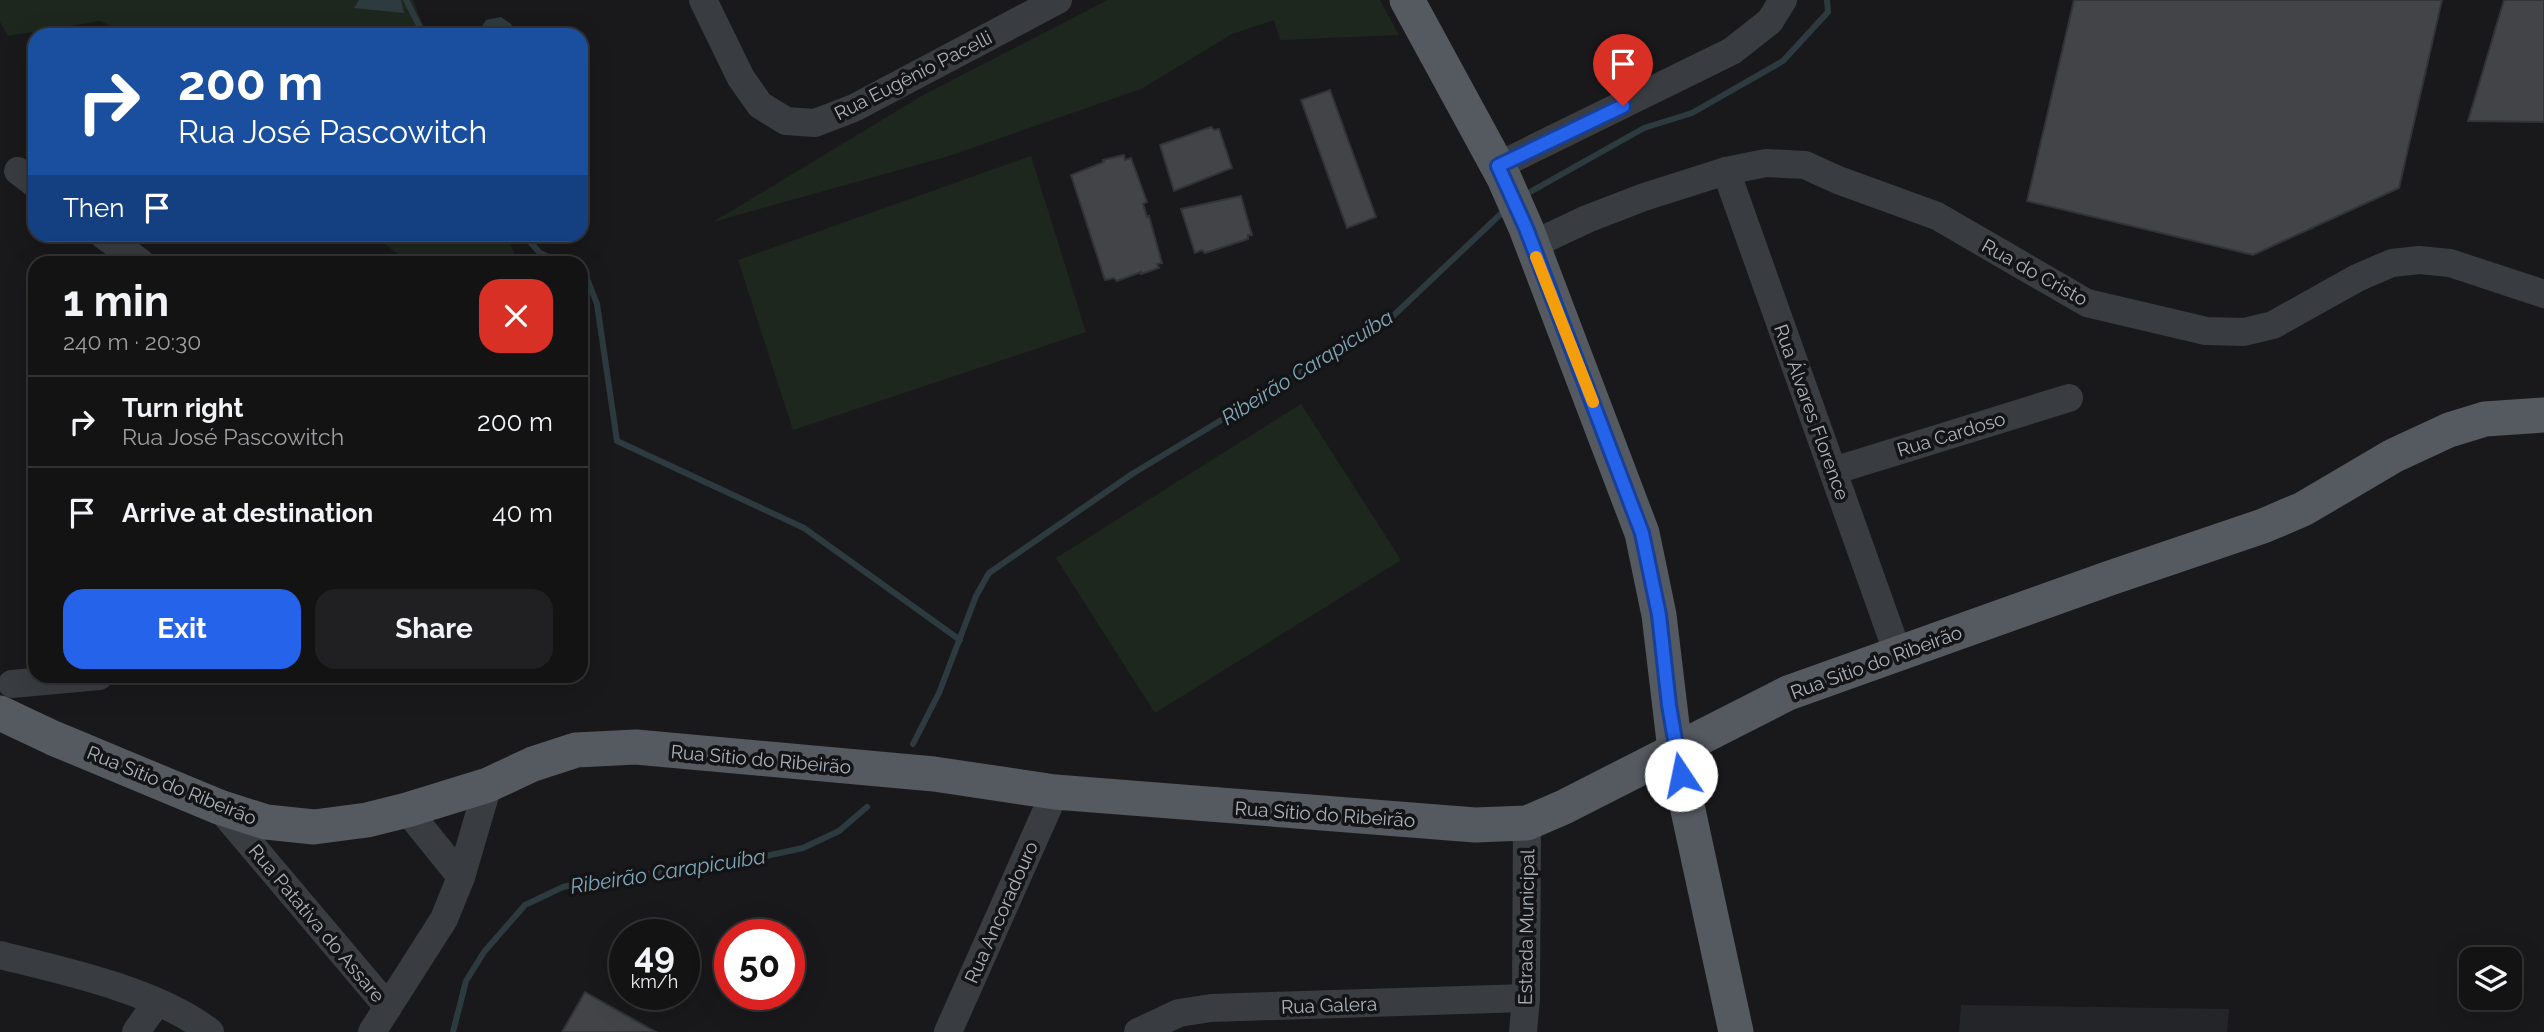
<!DOCTYPE html>
<meta charset="utf-8">
<style>
:root{--surface:#131314;--page:#202022;--text:#f1f3f6;--muted:#9d9ea0;--line:#323234;--accent:#2563eb}
body{margin:0;font-family:Raleway,sans-serif;background:var(--page);color:var(--text);height:100vh;display:flex;flex-direction:column;font-size:26px;white-space:nowrap}
*{box-sizing:border-box;margin:0}
p{font-size:23px;color:var(--muted)}
.icon{flex:none;width:38px;height:38px;fill:none;stroke:currentColor;stroke-width:2;stroke-linecap:round;stroke-linejoin:round}
.map{position:relative;flex:1;overflow:hidden}
.details{position:absolute;left:28px;top:256px;width:560px;height:427px;display:flex;flex-direction:column;background:var(--surface);border-radius:21px;box-shadow:0 7px 28px #0002,0 0 0 2px var(--line)}
.details>*{flex:none}
.banner{position:absolute;left:28px;top:28px;width:560px;height:214px;border-radius:21px;box-shadow:0 7px 28px #0002,0 0 0 2px var(--line);background:#1a4fa0;color:#fff;overflow:hidden}
.controls{position:absolute;left:2459px;top:947px;display:grid;gap:14px}
.controls a{display:grid;place-items:center;width:63px;height:63px;border-radius:14px;background:var(--surface);box-shadow:0 7px 28px #0002,0 0 0 2px var(--line);font-size:35px}
.speed{position:absolute;left:609px;top:919px;display:flex;gap:14px;font-size:35px;font-weight:700;text-align:center}
.speed>*{display:grid;place-content:center;width:91px;height:91px;border-radius:50%;background:var(--surface);box-shadow:0 7px 28px #0002,0 0 0 2px var(--line);line-height:1}
.speed small{font-size:18px;font-weight:400}
.speed .limit{border:10px solid #d22;background:#fff;color:#111}
.pin{position:absolute;display:grid;place-items:center;width:60px;height:60px;color:#fff;margin:-72px -30px;border-radius:50% 50% 50% 0;rotate:-45deg;box-shadow:0 0 7px #0007}
.pin .icon{rotate:45deg}
.me{position:absolute;width:77px;margin:-38px;rotate:349deg;stroke-linejoin:round;filter:drop-shadow(0 0 5px #0008)}
.turn{display:flex;align-items:center;gap:24px;height:147px;padding:0 35px;font-size:32px}
.turn .icon{width:91px;height:91px;stroke-width:2.5}
.turn b{display:block;font-size:49px;line-height:60px}
.then{display:flex;align-items:center;height:66px;padding:0 35px;background:#0003;gap:14px;font-size:26px}
.round{display:grid;place-items:center;flex:none;width:74px;height:74px;border-radius:21px;background:var(--page)}
.headline{display:flex;align-items:center;justify-content:space-between;height:119px;padding:0 35px}
h1{font-size:42px;font-weight:700;line-height:52px}
.button{display:flex;gap:14px;margin-top:auto;padding:14px 35px}
.button a{flex:1;height:80px;border-radius:21px;background:var(--accent);color:#fff;font-size:28px;font-weight:700;line-height:80px;text-align:center}
.button a+a{background:var(--page);color:var(--text)}
ul{padding:0;list-style:none}
li{display:flex;align-items:center;gap:21px;height:91px;padding:0 35px;border-top:2px solid var(--line)}
li div{flex:1}
li b{display:block;font-size:26px}
li em{font-style:normal}
.map>svg:first-child{display:block}
</style>
<div class="map">
<svg width="2544" height="1032" viewBox="0 0 2544 1032">
<rect width="100%" height="100%" fill="#19191b"/>
<path fill="#242528" d="M1961,1005L2229,1009L2227,1032H1959Z"/>
<g fill="#1e271e">
<path d="M0,0H413L427,35H131L100,21L8,36L0,22Z"/>
<path d="M1108,0H1380L1399,35L1280,40L1274,20L1232,34L1141,89L949,156L713,222L925,94Z"/>
<path d="M1031,156L1086,332L793,430L738,260Z"/>
<path d="M373,235H507L516,257L488,262H408Z"/>
<path d="M1301,404L1401,560L1155,713L1056,558Z"/>
</g>
<g fill="#2d3b41">
<path d="M359,0H401L404,13L354,8Z"/>
<path d="M501,17L511,24L516,35H483L481,28L486,20Z"/>
</g>
<g fill="none" stroke-linecap="round" stroke-linejoin="round">
<g stroke="#2d3b41" stroke-width="6">
<path d="M406,0L424,35"/>
<path d="M1523,196L1644,128L1692,113L1783,61L1828,12L1827,0"/>
<path d="M523,234L540,253L559,262"/>
<path d="M581,274L586,276L597,304L617,441L804,528L960,640"/>
<path d="M913,744L939,693L976,596L989,573L1132,474L1392,317L1506,209"/>
<path d="M453,1032L466,981L484,952L525,905L563,887L599,879L715,867L803,848L839,831L867,807"/>
</g>
</g>
<g fill="#424448" stroke="#323337" stroke-width="2">
<path d="M2074,0H2442L2399,188L2253,255L2027,201Z"/>
<path d="M2504,0H2544V122L2468,121Z"/>
<path d="M1330,90L1376,217L1347,228L1301,100Z"/>
<path d="M1211,127L1214,130L1219,129L1232,168L1174,191L1160,145Z"/>
<path d="M1124,155L1125,160L1131,158L1147,202L1143,204L1147,217L1149,216L1162,263L1157,264L1159,268L1141,274V272L1117,281L1114,278L1105,280L1071,175L1104,162L1103,160Z"/>
<path d="M1241,196L1252,235H1248V239L1205,253L1202,250L1195,253L1181,209Z"/>
<path d="M585,992L656,1032H562Z"/>
</g>
<g fill="none" stroke-linecap="round" stroke-linejoin="round">
<g stroke="#393c40" stroke-width="28">
<path d="M703,0L741,78L760,105L786,121L815,123L854,108L1058,0"/>
<path d="M1498,166L1732,51L1770,21L1783,0"/>
<path d="M18,171L35,184"/>
<path d="M1726,171L1898,654"/>
<path d="M102,234L140,262"/>
<path d="M1532,245L1587,219L1644,197L1726,171L1766,163L1805,165L1838,180L1937,216L2087,303L2206,331L2244,332L2273,325L2357,278L2392,263L2419,260L2450,263L2544,294"/>
<path d="M1833,471L2069,398"/>
<path d="M12,684L99,676"/>
<path d="M219,807L388,1007"/>
<path d="M407,810L461,877"/>
<path d="M0,955C64,971 158,991 210,1032"/>
<path d="M136,1032L157,1002"/>
<path d="M372,1032L444,919L461,877L488,785"/>
<path d="M948,1032L1055,792"/>
<path d="M1138,1032L1179,1013L1211,1008L1526,998"/>
<path d="M1523,1032L1526,998L1527,823"/>
</g>
<g stroke="#555960" stroke-width="35">
<path d="M1407,0L1504,178L1526,228L1642,533L1659,615L1675,750L1736,1032"/>
<path d="M0,713L53,738L219,807L266,822L314,827L367,820L407,810L488,785L533,764L576,750L636,747L934,774L1055,792L1475,825L1527,823L1564,807L1788,693L2110,578L2263,526L2303,509L2393,456L2449,430L2485,419L2544,415"/>
</g>
</g>
<g fill="none" stroke-linecap="round" stroke-linejoin="round">
<defs>
<path id="route" d="M1623,106L1498,166L1526,228L1642,533L1659,615L1669,705L1681,775"/>
</defs>
<use href="#route" stroke="#184099" stroke-width="18"/>
<use href="#route" stroke="#2563eb" stroke-width="12"/>
<path stroke="#f59e0b" stroke-width="12" d="M1536,257L1593,402"/>
</g>
<g text-anchor="middle" dominant-baseline="central" stroke-width="7" stroke-linejoin="round" paint-order="stroke">
<g font-size="19" fill="#aab2bc" stroke="#141416">
<text transform="translate(913 75) rotate(-27)">Rua Eugênio Pacelli</text>
<text transform="translate(2035 272) rotate(29)">Rua do Cristo</text>
<text transform="translate(1812 412) rotate(70)">Rua Álvares Florence</text>
<text transform="translate(1951 434) rotate(-17)">Rua Cardoso</text>
<text transform="translate(1876 662) rotate(-20)">Rua Sítio do Ribeirão</text>
<text transform="translate(761 759) rotate(5)">Rua Sítio do Ribeirão</text>
<text transform="translate(172 785) rotate(22)">Rua Sítio do Ribeirão</text>
<text transform="translate(1325 814) rotate(4)">Rua Sítio do Ribeirão</text>
<text transform="translate(1001 912) rotate(-66)">Rua Ancoradouro</text>
<text transform="translate(317 923) rotate(50)">Rua Patativa do Assare</text>
<text transform="translate(1526 927) rotate(-89)">Estrada Municipal</text>
<text transform="translate(1329 1005) rotate(-2)">Rua Galera</text>
</g>
<g font-size="21" font-style="italic" fill="#7fa7b9" stroke="#141416">
<text transform="translate(1307 367) rotate(-32)">Ribeirão Carapicuíba</text>
<text transform="translate(668 871) rotate(-9)">Ribeirão Carapicuíba</text>
</g>
</g>
</svg>
<div class="controls">
<a><svg class="icon" aria-label="layers" viewBox="0 0 24 24"><path d="M12 4l9 5-9 5-9-5zM3 14l9 5 9-5"/></svg></a>
</div>
<div class="speed"><div>49<small>km/h</small></div><div class="limit">50</div></div>
<div class="pin" style="left:1623px;top:106px;background:#d93025"><svg class="icon" aria-label="arrive" viewBox="0 0 24 24"><path d="M6 21V4h12l-3 4 3 4H6"/></svg></div>
<svg class="me" style="left:1681px;top:775px" viewBox="-20 -20 40 40"><circle r="19" fill="#fff"/><path d="M0-13L10 11 0 6-10 11z" fill="#2563eb"/></svg>
<div class="banner">
<div class="turn"><svg class="icon" aria-label="right" viewBox="0 0 24 24"><path d="M7 20v-9h11M14 6l5 5-5 5"/></svg><div><b>200 m</b>Rua José Pascowitch</div></div>
<div class="then">Then<svg class="icon" aria-label="arrive" viewBox="0 0 24 24"><path d="M6 21V4h12l-3 4 3 4H6"/></svg></div>
</div>
<section class="details">
<div class="headline"><div><h1>1 min</h1><p>240 m · 20:30</p></div><a class="round" style="background:#d93025;color:#fff"><svg class="icon" aria-label="close" viewBox="0 0 24 24"><path d="M6 6l12 12M18 6L6 18"/></svg></a></div>
<ul>
<li><svg class="icon" aria-label="right" viewBox="0 0 24 24"><path d="M7 20v-9h11M14 6l5 5-5 5"/></svg><div><b>Turn right</b><p>Rua José Pascowitch</p></div><em>200 m</em></li>
<li><svg class="icon" aria-label="arrive" viewBox="0 0 24 24"><path d="M6 21V4h12l-3 4 3 4H6"/></svg><div><b>Arrive at destination</b></div><em>40 m</em></li>
</ul>
<div class="button"><a>Exit</a><a>Share</a></div>
</section>
</div>
